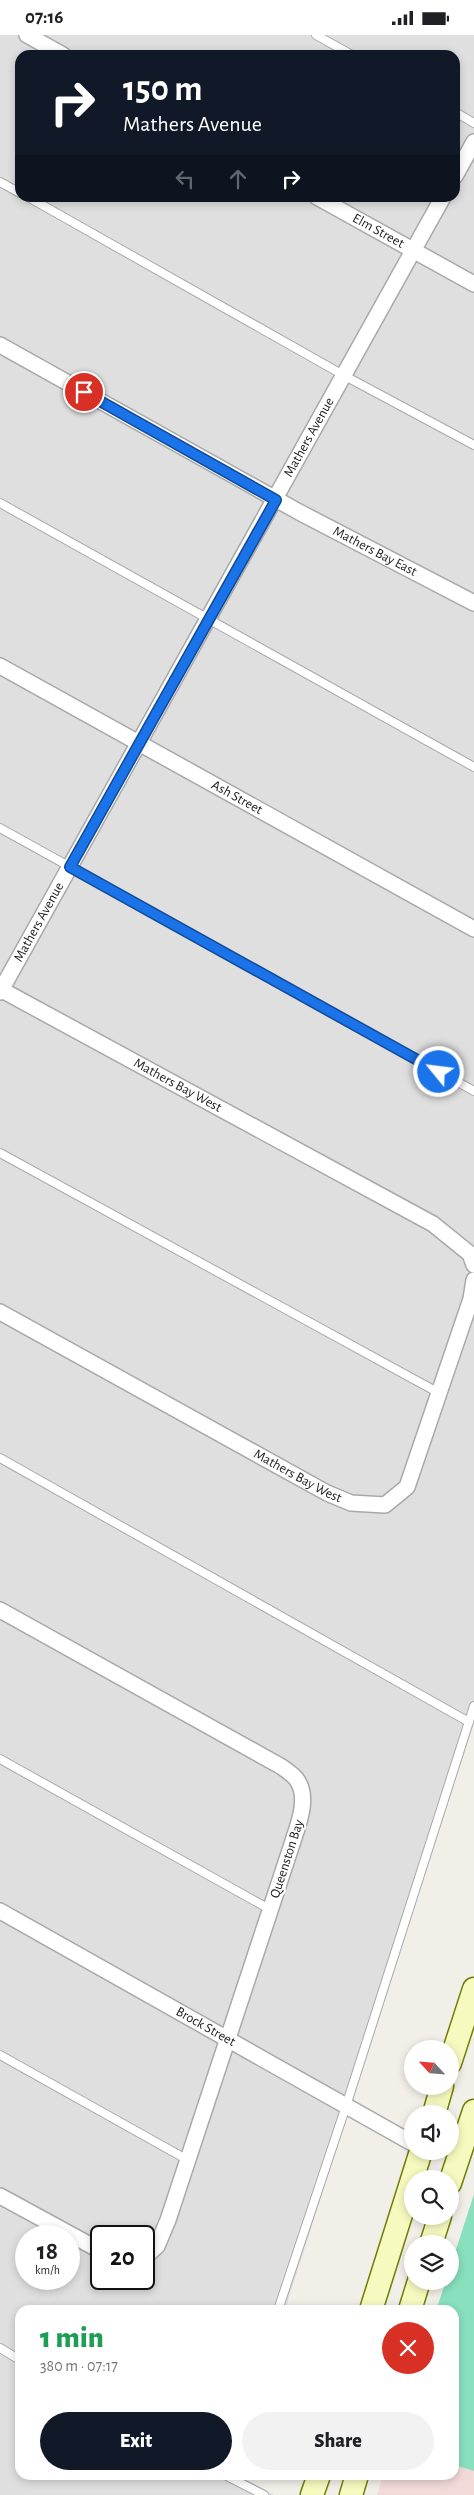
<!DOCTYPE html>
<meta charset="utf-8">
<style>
:root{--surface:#fff;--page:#f2f2f2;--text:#202124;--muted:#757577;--accent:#111827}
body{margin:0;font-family:"Alegreya Sans",sans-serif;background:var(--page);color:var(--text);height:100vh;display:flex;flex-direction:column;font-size:19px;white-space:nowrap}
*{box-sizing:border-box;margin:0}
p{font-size:16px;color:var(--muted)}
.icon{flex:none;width:28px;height:28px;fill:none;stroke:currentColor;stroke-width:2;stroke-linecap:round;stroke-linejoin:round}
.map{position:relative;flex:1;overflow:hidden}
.details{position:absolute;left:15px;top:2270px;width:444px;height:175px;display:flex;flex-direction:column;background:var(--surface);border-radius:15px;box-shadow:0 2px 8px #0003}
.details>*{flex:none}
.banner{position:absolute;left:15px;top:15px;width:445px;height:152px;border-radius:15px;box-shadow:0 2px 8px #0003;background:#111827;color:#fff;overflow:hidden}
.needle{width:32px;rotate:296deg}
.fabs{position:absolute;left:404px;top:2005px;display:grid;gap:10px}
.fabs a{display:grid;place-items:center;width:55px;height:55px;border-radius:50%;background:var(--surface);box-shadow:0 2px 8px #0003;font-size:25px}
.speed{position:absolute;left:15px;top:2190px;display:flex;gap:10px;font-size:25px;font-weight:700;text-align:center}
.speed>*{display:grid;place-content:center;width:65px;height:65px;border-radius:50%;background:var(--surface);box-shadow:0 2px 8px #0003;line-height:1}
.speed small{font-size:12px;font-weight:400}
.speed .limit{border:2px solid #111;border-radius:8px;background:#fff;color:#111}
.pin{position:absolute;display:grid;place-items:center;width:42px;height:42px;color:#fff;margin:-21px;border:2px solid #fff;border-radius:50%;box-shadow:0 1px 5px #0007}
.me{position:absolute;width:55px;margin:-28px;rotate:299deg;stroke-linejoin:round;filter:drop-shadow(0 0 4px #0008)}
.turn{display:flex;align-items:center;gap:18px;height:105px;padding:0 25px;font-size:22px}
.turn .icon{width:65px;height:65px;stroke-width:2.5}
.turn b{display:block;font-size:35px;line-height:42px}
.lanes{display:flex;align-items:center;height:48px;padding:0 25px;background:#0003;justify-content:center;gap:25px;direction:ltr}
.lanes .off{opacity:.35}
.round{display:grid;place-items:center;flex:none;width:52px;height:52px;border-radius:26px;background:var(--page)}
.head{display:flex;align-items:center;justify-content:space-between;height:85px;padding:0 25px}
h1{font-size:30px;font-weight:800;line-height:38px;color:#1e9e55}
.cta{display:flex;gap:10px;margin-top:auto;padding:10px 25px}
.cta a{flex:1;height:58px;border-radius:30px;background:var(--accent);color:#fff;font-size:20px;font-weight:800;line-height:58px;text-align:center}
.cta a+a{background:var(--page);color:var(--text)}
.status{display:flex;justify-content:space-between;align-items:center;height:35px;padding:0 25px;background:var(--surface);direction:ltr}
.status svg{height:14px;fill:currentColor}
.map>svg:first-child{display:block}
</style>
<div class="status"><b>07:16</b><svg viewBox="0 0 49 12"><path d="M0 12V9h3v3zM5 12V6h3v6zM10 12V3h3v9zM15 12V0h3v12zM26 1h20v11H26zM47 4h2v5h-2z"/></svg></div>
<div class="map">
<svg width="474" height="2460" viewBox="0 0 474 2460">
<rect width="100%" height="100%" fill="#f2efe9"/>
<path fill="#e0dfdf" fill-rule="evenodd" d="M0,0H474V1686L285,2275H20V2440H239L274,2460H0ZM20,20H455V162H20ZM26,2201H69V2244H26ZM101,2201H144V2244H101Z"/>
<path fill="#f2dad9" d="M454,2430L474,2436V2460H377L383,2440H454Z"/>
<path fill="#88e0be" d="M474,2159V2436L454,2430V2275H436L446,2246H450V2233Z"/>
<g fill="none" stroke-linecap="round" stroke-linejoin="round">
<defs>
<g id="service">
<path d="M316,0L352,20"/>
<path d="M455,77L474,88"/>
<path d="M0,147L20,158"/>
<path d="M28,162L345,341L474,410"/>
<path d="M0,468L474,732"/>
<path d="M0,793L474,1056"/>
<path d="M0,1118L439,1358"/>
<path d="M0,1423L469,1687"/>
<path d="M0,1724L271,1875"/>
<path d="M0,2020L186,2124"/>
<path d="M278,2275L346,2071L474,1671"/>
<path d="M0,2313L20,2325"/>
<path d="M225,2440L264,2460"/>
</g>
<g id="minor">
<path d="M27,0L63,20"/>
<path d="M455,141L474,107"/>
<path id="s1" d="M317,162L474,249"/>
<path id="s2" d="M0,310L299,477L474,568"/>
<path id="s3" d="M0,631L474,894"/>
<path id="s4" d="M0,954L433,1189L470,1219L474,1230"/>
<path id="s5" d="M0,957L443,162"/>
<path id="s6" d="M0,1277L327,1458L351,1468L385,1470L407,1452L471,1264L474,1245"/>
<path d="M0,1575L282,1732C287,1736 294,1740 297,1745C309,1762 299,1788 293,1806L168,2185L157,2211L144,2223"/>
<path id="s7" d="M0,1876L412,2108"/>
<path d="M0,2161L101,2216"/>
</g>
<g id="secondary">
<path d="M450,2028L474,1954"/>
<path d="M434,2079L442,2051"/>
<path d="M450,2148L474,2076"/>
<path d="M431,2209L440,2181"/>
<path d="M371,2275L421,2116"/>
<path d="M410,2275L419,2246"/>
<path d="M312,2460L319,2440"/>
<path d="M351,2460L357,2440"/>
</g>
</defs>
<use href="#service" stroke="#a9a9a9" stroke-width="10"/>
<use href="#minor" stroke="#a9a9a9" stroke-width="18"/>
<use href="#secondary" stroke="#707d05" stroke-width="25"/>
<use href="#service" stroke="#fff" stroke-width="8"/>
<use href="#minor" stroke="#fff" stroke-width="15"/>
<use href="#secondary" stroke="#f7fabf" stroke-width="22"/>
</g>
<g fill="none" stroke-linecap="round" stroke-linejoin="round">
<defs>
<path id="route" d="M84,357L276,465L70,832L439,1037"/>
</defs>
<use href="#route" stroke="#114b97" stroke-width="12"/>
<use href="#route" stroke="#1a73e8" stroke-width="9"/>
</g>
<g text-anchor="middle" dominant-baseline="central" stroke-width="4.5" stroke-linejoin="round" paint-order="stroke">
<g font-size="14" fill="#222" stroke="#fff">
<text stroke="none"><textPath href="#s1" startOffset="70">Elm Street</textPath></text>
<text stroke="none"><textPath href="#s5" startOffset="635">Mathers Avenue</textPath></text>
<text stroke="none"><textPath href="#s2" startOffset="428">Mathers Bay East</textPath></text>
<text stroke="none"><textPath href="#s3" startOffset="271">Ash Street</textPath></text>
<text stroke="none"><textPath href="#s5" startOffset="80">Mathers Avenue</textPath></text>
<text stroke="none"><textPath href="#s4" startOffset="202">Mathers Bay West</textPath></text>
<text stroke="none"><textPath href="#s6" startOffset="340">Mathers Bay West</textPath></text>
<text transform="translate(287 1824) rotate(-72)">Queenston Bay</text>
<text stroke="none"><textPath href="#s7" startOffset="236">Brock Street</textPath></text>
</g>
</g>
</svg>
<div class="fabs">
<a><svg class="needle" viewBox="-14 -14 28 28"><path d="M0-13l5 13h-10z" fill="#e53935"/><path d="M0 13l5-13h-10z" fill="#757577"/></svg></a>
<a><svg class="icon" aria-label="sound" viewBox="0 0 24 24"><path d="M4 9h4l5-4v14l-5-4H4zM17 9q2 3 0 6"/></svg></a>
<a><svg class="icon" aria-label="search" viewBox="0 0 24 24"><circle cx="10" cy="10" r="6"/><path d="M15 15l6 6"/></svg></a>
<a><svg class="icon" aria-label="layers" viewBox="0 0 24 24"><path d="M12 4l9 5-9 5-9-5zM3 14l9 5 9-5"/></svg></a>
</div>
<div class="speed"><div>18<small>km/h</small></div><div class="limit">20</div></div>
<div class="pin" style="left:84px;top:357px;background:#d93025"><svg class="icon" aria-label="arrive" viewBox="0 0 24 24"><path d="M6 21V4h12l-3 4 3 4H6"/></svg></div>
<svg class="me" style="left:439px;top:1037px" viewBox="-20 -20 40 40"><circle r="17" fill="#1a73e8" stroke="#fff" stroke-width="3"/><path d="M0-11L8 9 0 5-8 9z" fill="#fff"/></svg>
<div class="banner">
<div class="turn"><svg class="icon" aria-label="right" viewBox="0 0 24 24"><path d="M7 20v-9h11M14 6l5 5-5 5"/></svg><div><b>150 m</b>Mathers Avenue</div></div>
<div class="lanes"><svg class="icon off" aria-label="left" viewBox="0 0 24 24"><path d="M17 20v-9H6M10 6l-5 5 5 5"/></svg><svg class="icon off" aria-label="ahead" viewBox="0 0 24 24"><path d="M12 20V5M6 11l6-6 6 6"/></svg><svg class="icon" aria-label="right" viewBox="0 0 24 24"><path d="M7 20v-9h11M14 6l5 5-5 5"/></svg></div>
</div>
<section class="details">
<div class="head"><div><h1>1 min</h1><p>380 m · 07:17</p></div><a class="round" style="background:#d93025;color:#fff"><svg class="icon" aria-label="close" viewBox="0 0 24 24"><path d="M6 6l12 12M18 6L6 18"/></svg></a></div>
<div class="cta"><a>Exit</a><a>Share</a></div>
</section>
</div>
